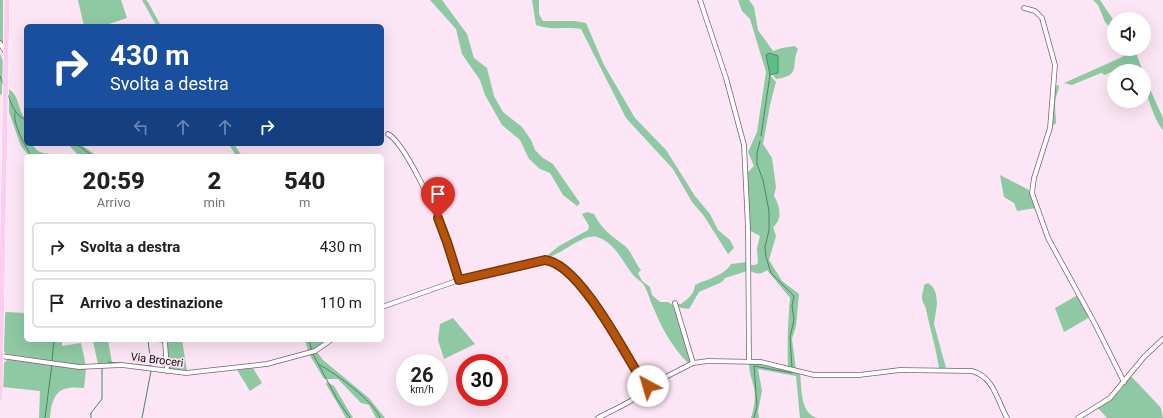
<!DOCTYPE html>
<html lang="it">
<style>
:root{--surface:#fff;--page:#f6f6f6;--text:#202124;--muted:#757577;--line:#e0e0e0}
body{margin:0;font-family:Roboto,sans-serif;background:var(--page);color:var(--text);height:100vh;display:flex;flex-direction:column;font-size:15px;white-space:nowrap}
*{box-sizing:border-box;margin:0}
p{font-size:13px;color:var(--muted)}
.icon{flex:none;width:22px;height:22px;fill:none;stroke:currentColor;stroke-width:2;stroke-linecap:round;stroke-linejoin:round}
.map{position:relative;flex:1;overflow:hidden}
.drawer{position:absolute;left:24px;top:154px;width:360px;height:188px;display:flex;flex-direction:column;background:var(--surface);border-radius:6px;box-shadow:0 4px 16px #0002}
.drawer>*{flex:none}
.banner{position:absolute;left:24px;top:24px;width:360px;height:122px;border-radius:6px;box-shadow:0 4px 16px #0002;background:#1a4fa0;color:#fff;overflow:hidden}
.buttons{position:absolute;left:1107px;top:12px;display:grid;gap:8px}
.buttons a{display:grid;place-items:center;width:44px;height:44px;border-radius:50%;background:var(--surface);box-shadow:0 4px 16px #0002;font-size:20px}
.speed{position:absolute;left:396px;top:354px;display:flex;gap:8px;font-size:20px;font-weight:700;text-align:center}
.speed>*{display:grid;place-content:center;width:52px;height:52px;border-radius:50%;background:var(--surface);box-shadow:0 4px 16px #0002;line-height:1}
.speed small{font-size:10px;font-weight:400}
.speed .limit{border:6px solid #d22;background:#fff;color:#111}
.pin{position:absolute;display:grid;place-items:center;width:34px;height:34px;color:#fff;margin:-41px -17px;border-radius:50% 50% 50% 0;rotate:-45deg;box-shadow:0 0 4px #0007}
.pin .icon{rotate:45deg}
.me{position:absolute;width:44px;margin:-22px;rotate:321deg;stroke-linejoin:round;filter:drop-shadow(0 0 3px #0008)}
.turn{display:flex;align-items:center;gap:14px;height:84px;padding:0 20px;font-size:18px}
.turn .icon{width:52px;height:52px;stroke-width:2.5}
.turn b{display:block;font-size:28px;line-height:34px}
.lanes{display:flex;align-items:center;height:38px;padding:0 20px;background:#0003;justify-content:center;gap:20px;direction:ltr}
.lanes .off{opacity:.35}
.eta{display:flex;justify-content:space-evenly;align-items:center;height:68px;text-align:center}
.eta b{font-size:24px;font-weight:800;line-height:28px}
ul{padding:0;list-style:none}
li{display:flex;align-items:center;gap:12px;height:50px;margin:0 8px 6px;padding:0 12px;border:2px solid var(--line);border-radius:6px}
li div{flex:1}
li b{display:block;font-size:15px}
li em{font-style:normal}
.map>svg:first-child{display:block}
</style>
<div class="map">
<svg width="1163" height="418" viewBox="0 0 1163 418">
<rect width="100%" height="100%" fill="#fce5f4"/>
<g fill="#8ec9a3">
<path d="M0,0H3V45L0,39Z"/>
<path d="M78,0H121L127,18L103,26H84Z"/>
<path d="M142,0H146L148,2L161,26L156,25Z"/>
<path d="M430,0H442L467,34L474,58L487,68L494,96L503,112L522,127L531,140L535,150L543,158L553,164L580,203L577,206L563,195L550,173L540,169L529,159L520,140L502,125L485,95L480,80L462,54L456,29Z"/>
<path d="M532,0H539V14L543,21H575L586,23L604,65L635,118L666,150L695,196L710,214L718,230L730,240L734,248L728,254L704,216L692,202L673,169L626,118L581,29C566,26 551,31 536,25Z"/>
<path d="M738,0H749L754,7L758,30L773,51L782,48L795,46L798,49C790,67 802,75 776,79L773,75L778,73V56L769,53L770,75L776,82L770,105L763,144L772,158L776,187L774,196C780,206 783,219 773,227L776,236L769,260L782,281L799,294L796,326L792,339L796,370L788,367C787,344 788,321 790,298L767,270C760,275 757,274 750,271V265H755L758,263L757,248L760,236L749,230L747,173L754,166L748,152L757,132L766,72L750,19L742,11Z"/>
<path d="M1093,0H1100L1114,21V31L1105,22L1098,5Z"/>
<path d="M1127,49H1133L1136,53L1143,71H1137L1131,64H1127L1105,75L1101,73L1072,85L1064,83L1120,58L1127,54Z"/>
<path d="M0,53L3,62L2,94L0,95Z"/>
<path d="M1144,76L1163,118V130C1154,121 1144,88 1144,76Z"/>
<path d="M1059,85C1059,90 1057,93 1056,97C1054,103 1056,116 1056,123L1053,126L1055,86Z"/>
<path d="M9,89C19,96 17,105 23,116H26V127H24L26,144H32C39,156 46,152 58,156H29L21,146L9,112Z"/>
<path d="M68,144H80L97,156H79Z"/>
<path d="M229,144H234L242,156H236Z"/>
<path d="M1000,175L1029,190L1036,208L1017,211L1014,203L1004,197Z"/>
<path d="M587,212L594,214C601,229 613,237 625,246C631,251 635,263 641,270L638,273L642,281L650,287L652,295L660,302H668L673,305L692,362L688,363C673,348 662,329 654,309C650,302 649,294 645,287C643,282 638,280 634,276C623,263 615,242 597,237C582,233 560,257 544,258L559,246L588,230L589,226L582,214Z"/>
<path d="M748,262L747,271L725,278L722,282L699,292L689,309L676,307V304H681C689,298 694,294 695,285C707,279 724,276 731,264Z"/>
<path d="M928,283L933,287L936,294L937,304L934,324L946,368H939C936,348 930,329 926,309C925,305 922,302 922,297C922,293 924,289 924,285Z"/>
<path d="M1078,295L1090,317L1064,332L1055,308Z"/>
<path d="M6,312L26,313V340H62V346L81,343L86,366L6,354L4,351L5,313Z"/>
<path d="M453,318L475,344L444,359L438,340L440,324Z"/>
<path d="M108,340L112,363L98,364L93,341Z"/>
<path d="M151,340H182L187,371L169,369L165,344Z"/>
<path d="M305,340H328L315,349L308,351Z"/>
<path d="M317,352L323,360L369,398L385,418H376L369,405L361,403L338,379H324L309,354Z"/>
<path d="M8,359L86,369L84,388C58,385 52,394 50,418H39L40,391L3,387L4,363Z"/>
<path d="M749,363L773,366L800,374C802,389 800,413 817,418H800L796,376L758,369L762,391L758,411L759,418H751C754,408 756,398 754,388C752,379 749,372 749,363Z"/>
<path d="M253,368L262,383L250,391L237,370Z"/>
<path d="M1131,376L1161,408L1163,418H1107L1098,408L1119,392Z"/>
<path d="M327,382L334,386L353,418H346L326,384Z"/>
</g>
<path fill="#5dbf86" stroke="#478963" d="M769,53L778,56V73L770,75L766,55Z"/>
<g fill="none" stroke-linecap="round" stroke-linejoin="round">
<g stroke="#478963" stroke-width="1">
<path d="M0,76L3,84"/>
<path d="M8,95C12,105 15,116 26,120"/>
<path d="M15,113C12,122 26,149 32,156"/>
<path d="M761,136L770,75"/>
<path d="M760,141L757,153V164L763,180L769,211V230L765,247L766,257L771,273L794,296L792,306L794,320L790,337L792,368"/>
<path d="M76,144L93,156"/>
<path d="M309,340L312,351"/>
<path d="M313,354L337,399L350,418"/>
<path d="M52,361L54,340"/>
<path d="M108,362L151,366L148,340"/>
<path d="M320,365C336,374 374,401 380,418"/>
<path d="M45,418L52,364"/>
<path d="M91,418V413L102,399V368"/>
<path d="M142,418L151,371"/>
<path d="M754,418L757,406L754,366L792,373"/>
</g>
<defs>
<g id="minor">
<path d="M700,0L726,78L744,145L748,229L749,361"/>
<path d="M1024,8L1035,11L1042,18L1055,65L1050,128L1034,178L1032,193L1048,238L1095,324L1124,382"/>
<path d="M0,43L6,53"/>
<path d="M388,134C405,143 436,212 444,233C450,248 454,264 459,280"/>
<path d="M675,303L693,363"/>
<path d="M382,307L462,279L545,260C581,265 625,354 644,384L648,386"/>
<path d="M165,341L167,371"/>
<path d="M1,356L79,367L122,365L186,373L267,364L315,351L331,340"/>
<path d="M598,418C616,408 635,402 648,386L693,363L708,361L761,362L814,375H859L900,370L972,371C994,377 997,400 1007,418"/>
<path d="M1078,418L1110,398L1144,357L1163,339"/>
</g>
<path id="major" d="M0,398L7,0"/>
</defs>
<use href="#minor" stroke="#7a6172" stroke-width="5.5"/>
<use href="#major" stroke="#fff" stroke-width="6"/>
<use href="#minor" stroke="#fff" stroke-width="4"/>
<use href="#major" stroke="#fdcdee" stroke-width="5"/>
</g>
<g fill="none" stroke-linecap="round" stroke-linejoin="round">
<defs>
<path id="route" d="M438,218L447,242L459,280L545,260C580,264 625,354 644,384L648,386"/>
</defs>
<use href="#route" stroke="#753606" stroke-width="10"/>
<use href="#route" stroke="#b45309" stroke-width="7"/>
</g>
<g text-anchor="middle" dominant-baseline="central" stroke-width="3.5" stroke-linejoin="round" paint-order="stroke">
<g font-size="11" fill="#130a10" stroke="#fce5f4">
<text transform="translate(157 360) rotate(7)">Via Broceri</text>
</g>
</g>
</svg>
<div class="buttons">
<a><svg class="icon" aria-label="sound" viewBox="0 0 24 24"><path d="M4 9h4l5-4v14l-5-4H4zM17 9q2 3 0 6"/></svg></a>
<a><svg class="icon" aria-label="search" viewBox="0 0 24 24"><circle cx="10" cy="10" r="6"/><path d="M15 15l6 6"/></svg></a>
</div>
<div class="speed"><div>26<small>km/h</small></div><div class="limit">30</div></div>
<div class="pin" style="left:438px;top:218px;background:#d93025"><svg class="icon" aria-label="arrive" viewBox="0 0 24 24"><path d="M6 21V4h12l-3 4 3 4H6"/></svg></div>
<svg class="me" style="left:648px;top:386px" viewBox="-20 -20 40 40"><circle r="19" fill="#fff"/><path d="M0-13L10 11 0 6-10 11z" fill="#b45309"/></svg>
<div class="banner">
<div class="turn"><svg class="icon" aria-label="right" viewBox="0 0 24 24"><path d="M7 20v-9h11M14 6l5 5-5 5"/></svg><div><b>430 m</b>Svolta a destra</div></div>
<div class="lanes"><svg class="icon off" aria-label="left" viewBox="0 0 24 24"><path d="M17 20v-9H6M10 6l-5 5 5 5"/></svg><svg class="icon off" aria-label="ahead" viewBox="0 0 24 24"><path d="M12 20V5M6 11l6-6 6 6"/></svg><svg class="icon off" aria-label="ahead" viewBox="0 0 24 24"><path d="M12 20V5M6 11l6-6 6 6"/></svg><svg class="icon" aria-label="right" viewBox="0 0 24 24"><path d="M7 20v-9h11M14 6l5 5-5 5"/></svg></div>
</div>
<section class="drawer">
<div class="eta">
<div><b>20:59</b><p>Arrivo</p></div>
<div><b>2</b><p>min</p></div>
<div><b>540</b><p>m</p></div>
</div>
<ul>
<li><svg class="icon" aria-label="right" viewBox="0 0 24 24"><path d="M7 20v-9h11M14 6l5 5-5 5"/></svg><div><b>Svolta a destra</b></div><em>430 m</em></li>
<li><svg class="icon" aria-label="arrive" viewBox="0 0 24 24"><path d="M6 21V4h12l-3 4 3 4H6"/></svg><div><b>Arrivo a destinazione</b></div><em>110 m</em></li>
</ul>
</section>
</div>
